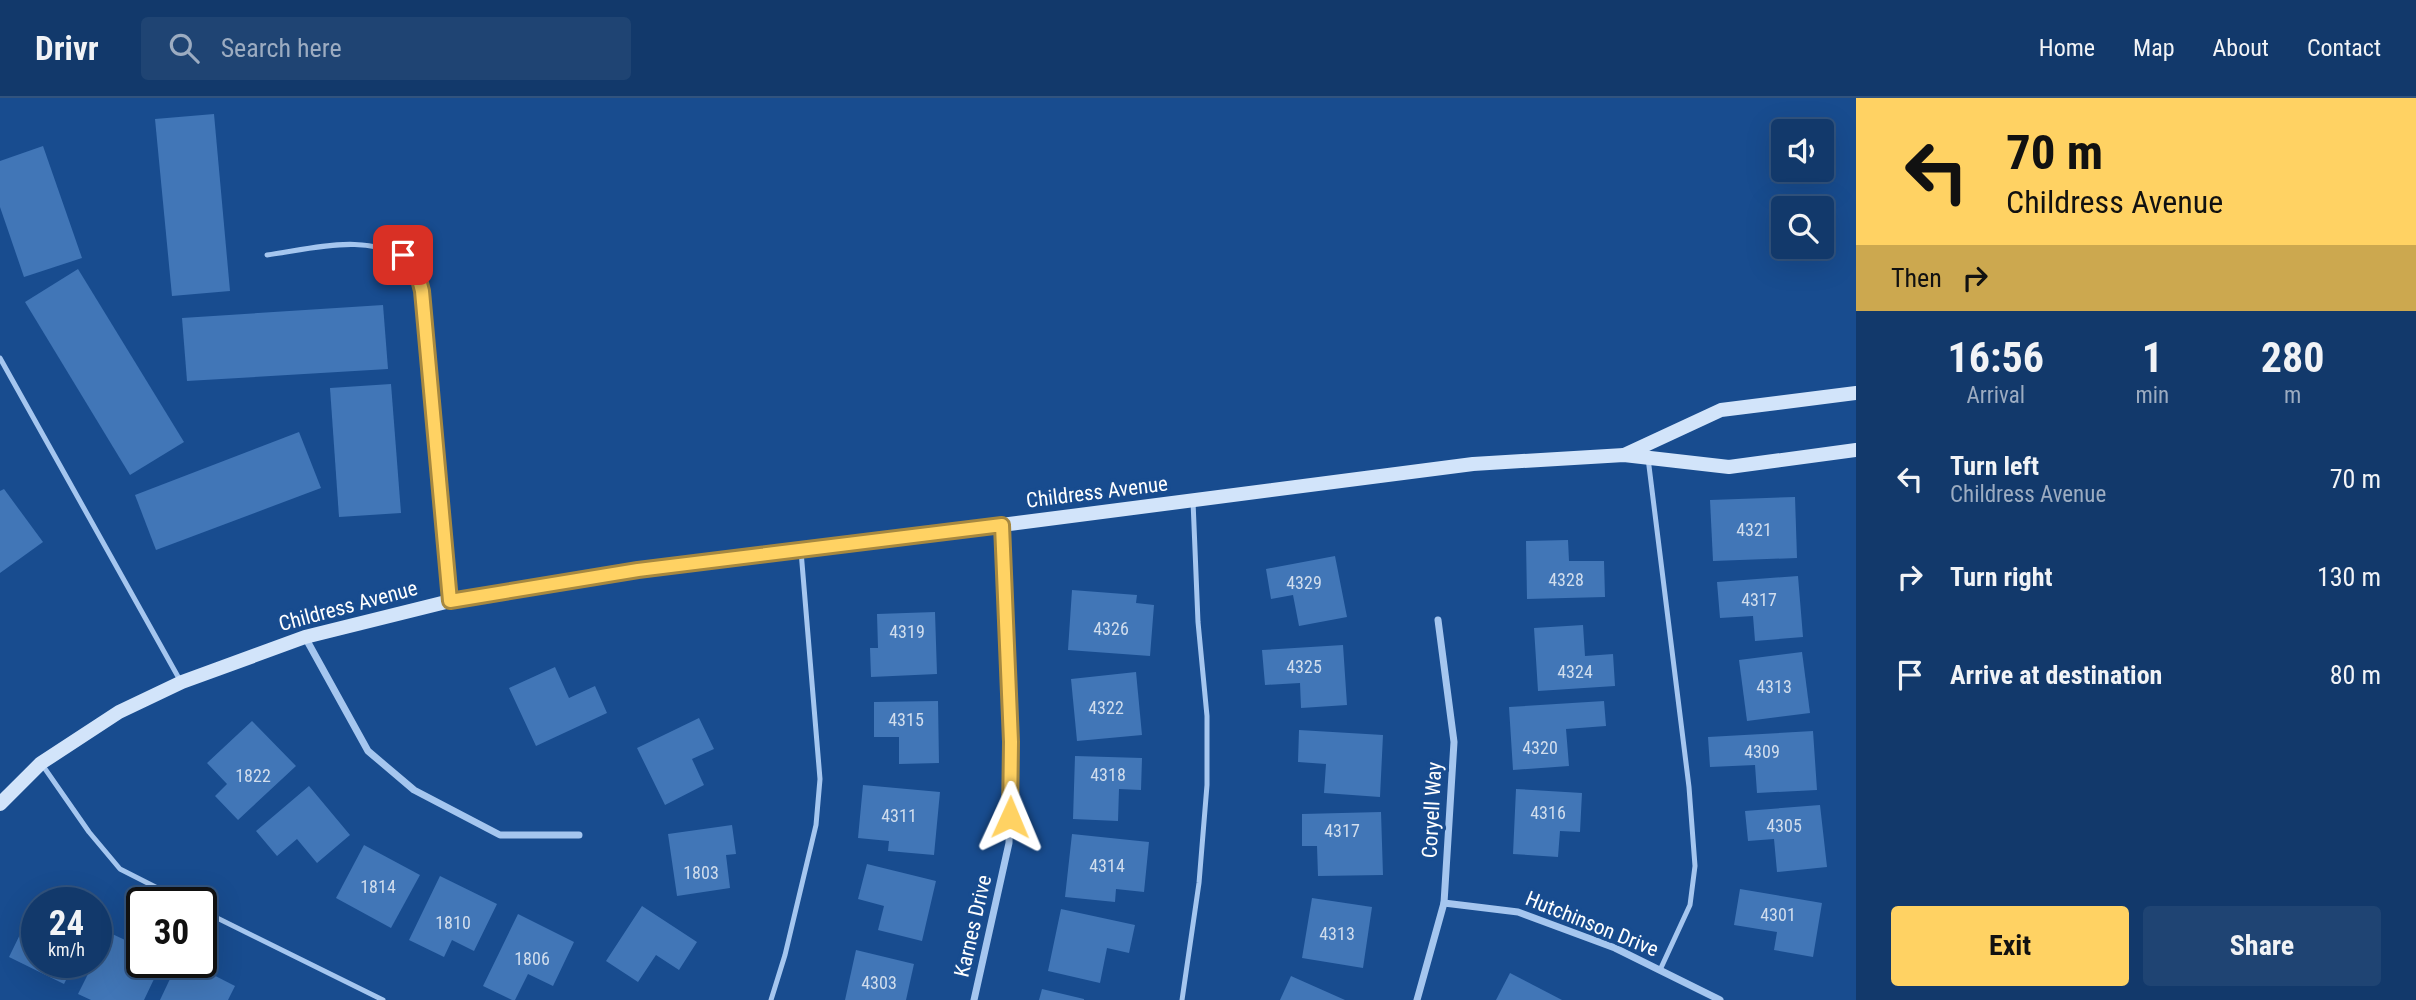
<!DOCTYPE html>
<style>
:root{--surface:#12396b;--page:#1f4473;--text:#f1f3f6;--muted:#9cacc1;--line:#31537e;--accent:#ffd263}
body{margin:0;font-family:"Roboto Condensed",sans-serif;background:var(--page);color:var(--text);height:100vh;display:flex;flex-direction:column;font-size:26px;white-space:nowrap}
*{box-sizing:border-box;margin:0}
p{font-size:23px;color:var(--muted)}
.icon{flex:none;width:38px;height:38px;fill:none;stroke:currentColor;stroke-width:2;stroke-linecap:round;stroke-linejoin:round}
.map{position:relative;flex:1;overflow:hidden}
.panel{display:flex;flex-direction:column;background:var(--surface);width:560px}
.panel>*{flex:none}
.hud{background:#ffd263;color:#111;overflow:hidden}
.tools{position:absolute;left:1771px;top:21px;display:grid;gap:14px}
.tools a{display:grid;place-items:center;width:63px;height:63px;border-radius:7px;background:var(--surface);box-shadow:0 7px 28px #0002,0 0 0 2px var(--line);font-size:35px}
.speed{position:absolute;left:21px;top:789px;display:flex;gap:14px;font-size:35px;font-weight:700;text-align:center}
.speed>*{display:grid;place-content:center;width:91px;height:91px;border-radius:50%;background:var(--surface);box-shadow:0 7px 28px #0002,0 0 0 2px var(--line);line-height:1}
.speed small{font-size:18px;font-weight:400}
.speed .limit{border:4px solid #111;border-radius:10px;background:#fff;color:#111}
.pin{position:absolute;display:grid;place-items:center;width:60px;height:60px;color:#fff;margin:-30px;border-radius:14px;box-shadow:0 4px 10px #0006}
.me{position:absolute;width:77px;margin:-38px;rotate:1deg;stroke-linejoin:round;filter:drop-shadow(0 0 5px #0008)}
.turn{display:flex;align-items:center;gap:24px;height:147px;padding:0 35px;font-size:32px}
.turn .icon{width:91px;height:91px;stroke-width:2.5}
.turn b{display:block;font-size:49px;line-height:60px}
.then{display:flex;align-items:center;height:66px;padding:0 35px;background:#0003;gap:14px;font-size:26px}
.eta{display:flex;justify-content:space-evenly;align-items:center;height:119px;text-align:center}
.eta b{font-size:42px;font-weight:700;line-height:49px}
.primary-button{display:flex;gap:14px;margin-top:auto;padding:14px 35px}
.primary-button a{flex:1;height:80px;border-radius:7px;background:var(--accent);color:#111;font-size:28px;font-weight:700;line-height:80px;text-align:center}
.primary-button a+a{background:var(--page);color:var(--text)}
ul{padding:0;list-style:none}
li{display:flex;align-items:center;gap:21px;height:98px;padding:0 35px}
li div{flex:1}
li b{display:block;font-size:26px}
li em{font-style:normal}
header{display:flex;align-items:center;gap:42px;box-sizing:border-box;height:98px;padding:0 35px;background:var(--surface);border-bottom:2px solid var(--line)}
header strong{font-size:33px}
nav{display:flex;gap:38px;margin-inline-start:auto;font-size:24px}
.search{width:490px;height:63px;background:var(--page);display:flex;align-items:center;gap:18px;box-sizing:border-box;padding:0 24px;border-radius:7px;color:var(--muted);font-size:26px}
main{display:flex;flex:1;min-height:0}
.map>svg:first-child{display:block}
</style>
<header>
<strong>Drivr</strong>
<div class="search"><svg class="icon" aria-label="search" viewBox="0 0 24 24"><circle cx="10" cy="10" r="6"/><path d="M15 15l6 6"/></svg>Search here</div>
<nav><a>Home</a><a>Map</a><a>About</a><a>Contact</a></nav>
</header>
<main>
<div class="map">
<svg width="1856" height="902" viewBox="0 0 1856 902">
<rect width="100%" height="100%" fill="#184c8f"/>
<g fill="#4176b7">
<path d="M214,16L230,193L172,198L155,21Z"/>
<path d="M43,48L82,160L24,179L0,109V63Z"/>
<path d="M78,171L184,344L130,377L25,204Z"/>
<path d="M383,207L388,271L187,283L182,220Z"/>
<path d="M391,286L401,415L339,419L330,290Z"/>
<path d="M299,334L321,390L156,452L135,397Z"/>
<path d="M4,391L43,444L0,475V393Z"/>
<path d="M1795,399L1797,460L1713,463L1710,402Z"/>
<path d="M1568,442L1569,463H1604L1605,499L1527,501L1526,443Z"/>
<path d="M1335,458L1347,519L1299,528L1293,497L1271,501L1266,471Z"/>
<path d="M1798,478L1803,539L1755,543L1753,518L1720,520L1717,484Z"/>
<path d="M1072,492L1137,497L1136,505L1154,507L1150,558L1068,552Z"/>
<path d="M935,514L937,576L871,579L870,550H878L877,516Z"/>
<path d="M1583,527L1585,558L1613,556L1615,588L1538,593L1534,530Z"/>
<path d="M1343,547L1347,607L1301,610L1300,585L1265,587L1262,552Z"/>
<path d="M1802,554L1810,615L1747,623L1739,562Z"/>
<path d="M555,569L569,600L595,588L607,615L536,648L509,590Z"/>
<path d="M1136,574L1142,637L1077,643L1071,581Z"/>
<path d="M938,603L939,665L899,666V639H874V604Z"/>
<path d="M1604,603L1606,628L1566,631L1569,668L1513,672L1509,609Z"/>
<path d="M699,620L714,651L692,661L704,687L665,707L637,650Z"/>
<path d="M252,623L296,668L238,722L215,698L227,686L207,665Z"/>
<path d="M1299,632L1383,637L1380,699L1324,695L1326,666L1298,664Z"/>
<path d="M1813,633L1817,692L1757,695L1755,667L1710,669L1708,639Z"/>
<path d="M1075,658L1142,660L1141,692L1119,691L1118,723L1073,721Z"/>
<path d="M863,687L940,694L934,757L888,753L889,743L858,740Z"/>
<path d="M309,688L350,737L317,765L297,741L277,758L256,733Z"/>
<path d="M1516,691L1582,695L1580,734L1560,733L1558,759L1513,756Z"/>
<path d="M1820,707L1827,769L1777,774L1774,741L1748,743L1745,713Z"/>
<path d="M1381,714L1383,777L1318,778L1317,748H1302V716Z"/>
<path d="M732,727L736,756L726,757L730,790L677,798L668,736Z"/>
<path d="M1072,736L1149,744L1144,794L1116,791L1115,804L1065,799Z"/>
<path d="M364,747L420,777L391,830L336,800Z"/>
<path d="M867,766L936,783L922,843L878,832L884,808L858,801Z"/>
<path d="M440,778L497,806L474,853L452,842L444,859L409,842Z"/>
<path d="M1740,791L1822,805L1813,859L1774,852L1777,834L1734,827Z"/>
<path d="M1312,800L1372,809L1363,870L1302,860Z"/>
<path d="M642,808L697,844L679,872L656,857L638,884L606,863Z"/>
<path d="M33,810L37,811V864H75L64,886L9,859Z"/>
<path d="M1061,811L1135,827L1129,855L1107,850L1100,885L1048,873Z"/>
<path d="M518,816L574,844L553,888L528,876L515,902H512L483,888Z"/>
<path d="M108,834L140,849L130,870L154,881L144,902H91L78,896L94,864H96Z"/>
<path d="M856,852L914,866L906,902H845Z"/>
<path d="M178,864H188L235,888L228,902H160Z"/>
<path d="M1510,875L1562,902H1496Z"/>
<path d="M1291,878L1345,902H1280Z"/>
<path d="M1042,891L1084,901V902H1039Z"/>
</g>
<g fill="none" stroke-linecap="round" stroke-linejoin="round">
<g stroke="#a5c6ef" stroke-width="5">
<path d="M267,157C316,150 371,133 414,166L424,214L450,500"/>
<path d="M0,260L181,584"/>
<path d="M1648,360L1689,689L1695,768L1690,807L1660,872"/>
<path d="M41,665L89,734L120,771L187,805"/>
<path d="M201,812L383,902"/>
<path d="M771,902L785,857L816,727L820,681L801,453"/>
<path d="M1182,902L1199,785L1207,687V618L1198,524L1193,403"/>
</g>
<g stroke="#a5c6ef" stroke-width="7">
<path d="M305,539L368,653L414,692L500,737H579"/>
<path d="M1444,805L1518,814L1615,850L1720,902"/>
<path d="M974,902L1009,745L1011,644L1002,427"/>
<path d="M1417,902L1444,805L1454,644L1438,522"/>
</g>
<g stroke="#d2e4fa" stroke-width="14">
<path d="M1624,357L1721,312L1856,295"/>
<path d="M0,706L41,665L119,614L182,584L305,539L450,503L637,472L801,453L1473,366L1624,357L1729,369L1856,352"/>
</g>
</g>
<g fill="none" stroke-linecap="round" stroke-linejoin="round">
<defs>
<path id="route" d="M403,157L415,166L422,193L450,503L638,472L1002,427L1011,644L1010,719"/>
</defs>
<use href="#route" stroke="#a68840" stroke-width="18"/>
<use href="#route" stroke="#ffd263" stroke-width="12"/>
</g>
<g text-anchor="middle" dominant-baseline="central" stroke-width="7" stroke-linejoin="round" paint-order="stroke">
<g font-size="18" fill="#d0dded">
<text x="1754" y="431">4321</text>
<text x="1566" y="481">4328</text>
<text x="1304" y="484">4329</text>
<text x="1759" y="501">4317</text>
<text x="1111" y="530">4326</text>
<text x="907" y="533">4319</text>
<text x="1304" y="568">4325</text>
<text x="1575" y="573">4324</text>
<text x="1774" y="588">4313</text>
<text x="1106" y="609">4322</text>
<text x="906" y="621">4315</text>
<text x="1540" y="649">4320</text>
<text x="1762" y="653">4309</text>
<text x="1108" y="676">4318</text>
<text x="253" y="677">1822</text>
<text x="1548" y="714">4316</text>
<text x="899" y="717">4311</text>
<text x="1784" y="727">4305</text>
<text x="1342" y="732">4317</text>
<text x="1107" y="767">4314</text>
<text x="701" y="774">1803</text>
<text x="378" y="788">1814</text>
<text x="1778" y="816">4301</text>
<text x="453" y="824">1810</text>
<text x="1337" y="835">4313</text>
<text x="532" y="860">1806</text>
<text x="879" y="884">4303</text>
</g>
<g font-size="21" fill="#fff" stroke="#184c8f">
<text transform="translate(1097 394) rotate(-7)">Childress Avenue</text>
<text transform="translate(348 508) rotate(-15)">Childress Avenue</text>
<text transform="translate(1432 712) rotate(-87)">Coryell Way</text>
<text transform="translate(1592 826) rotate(22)">Hutchinson Drive</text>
<text transform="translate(973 828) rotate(-77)">Karnes Drive</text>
</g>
</g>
</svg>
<div class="tools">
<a><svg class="icon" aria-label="sound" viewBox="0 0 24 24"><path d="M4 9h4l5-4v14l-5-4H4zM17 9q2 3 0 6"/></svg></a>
<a><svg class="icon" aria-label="search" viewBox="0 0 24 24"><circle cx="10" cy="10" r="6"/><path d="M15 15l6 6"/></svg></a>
</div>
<div class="speed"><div>24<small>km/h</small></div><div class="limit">30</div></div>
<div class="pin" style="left:403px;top:157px;background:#d93025"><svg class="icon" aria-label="arrive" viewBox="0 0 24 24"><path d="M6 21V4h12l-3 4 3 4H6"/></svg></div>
<svg class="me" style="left:1010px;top:719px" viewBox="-20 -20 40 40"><path d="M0-17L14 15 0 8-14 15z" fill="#ffd263" stroke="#fff" stroke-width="4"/></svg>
</div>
<section class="panel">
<div class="hud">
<div class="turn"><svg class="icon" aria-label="left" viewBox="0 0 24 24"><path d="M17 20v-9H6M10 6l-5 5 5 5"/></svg><div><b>70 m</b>Childress Avenue</div></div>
<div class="then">Then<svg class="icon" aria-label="right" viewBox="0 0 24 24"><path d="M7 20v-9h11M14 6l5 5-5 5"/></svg></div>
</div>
<div class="eta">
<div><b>16:56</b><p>Arrival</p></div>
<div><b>1</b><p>min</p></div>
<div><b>280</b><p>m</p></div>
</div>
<ul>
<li><svg class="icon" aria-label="left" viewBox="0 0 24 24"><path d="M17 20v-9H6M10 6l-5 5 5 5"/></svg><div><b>Turn left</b><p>Childress Avenue</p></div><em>70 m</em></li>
<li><svg class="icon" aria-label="right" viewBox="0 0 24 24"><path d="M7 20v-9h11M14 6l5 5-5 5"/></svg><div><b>Turn right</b></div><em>130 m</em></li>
<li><svg class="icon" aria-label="arrive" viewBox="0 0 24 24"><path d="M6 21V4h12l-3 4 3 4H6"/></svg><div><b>Arrive at destination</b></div><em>80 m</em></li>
</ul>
<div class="primary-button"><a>Exit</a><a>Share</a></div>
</section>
</main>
